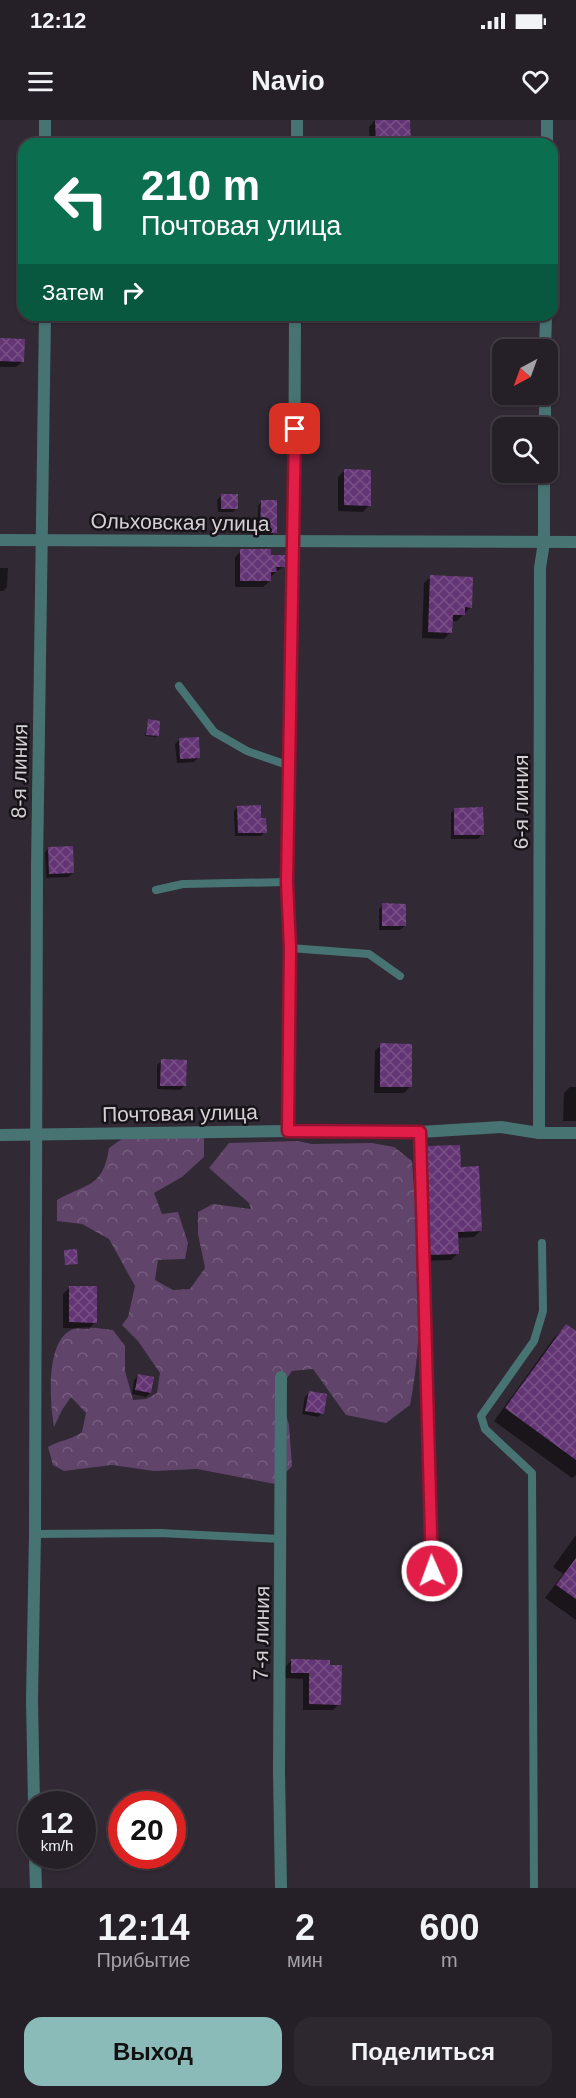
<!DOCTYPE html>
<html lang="ru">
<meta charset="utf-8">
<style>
:root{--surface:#251f27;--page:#2d272f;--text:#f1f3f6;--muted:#a3a2a7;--line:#423d44;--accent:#8bbbb9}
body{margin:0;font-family:Arial,sans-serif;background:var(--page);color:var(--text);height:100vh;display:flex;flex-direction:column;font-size:22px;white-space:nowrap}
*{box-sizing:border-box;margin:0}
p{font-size:20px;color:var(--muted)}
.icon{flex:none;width:33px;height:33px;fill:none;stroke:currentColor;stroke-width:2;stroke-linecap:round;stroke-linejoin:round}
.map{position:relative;height:1768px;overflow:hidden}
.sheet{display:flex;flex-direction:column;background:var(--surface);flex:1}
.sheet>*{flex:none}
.banner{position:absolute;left:18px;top:18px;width:540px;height:183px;border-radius:18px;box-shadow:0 2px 4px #0004,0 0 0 2px var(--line);background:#0b6e4f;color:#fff;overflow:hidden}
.needle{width:39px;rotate:221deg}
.buttons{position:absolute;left:492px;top:219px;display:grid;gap:12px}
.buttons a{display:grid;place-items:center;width:66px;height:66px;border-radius:12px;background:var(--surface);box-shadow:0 2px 4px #0004,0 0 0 2px var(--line);font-size:30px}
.speed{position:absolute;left:18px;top:1671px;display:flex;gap:12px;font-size:30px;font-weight:700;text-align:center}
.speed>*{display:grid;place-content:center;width:78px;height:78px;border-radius:50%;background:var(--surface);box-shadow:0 2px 4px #0004,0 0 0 2px var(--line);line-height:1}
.speed small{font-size:15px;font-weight:400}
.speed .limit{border:9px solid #d22;background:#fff;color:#111}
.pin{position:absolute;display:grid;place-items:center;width:51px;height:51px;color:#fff;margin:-26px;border-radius:12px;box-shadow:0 3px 9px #0006}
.me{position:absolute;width:66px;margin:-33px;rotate:358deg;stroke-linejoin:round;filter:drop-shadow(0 0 4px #0008)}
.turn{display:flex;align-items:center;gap:21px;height:126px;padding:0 24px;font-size:27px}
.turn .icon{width:78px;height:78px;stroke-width:2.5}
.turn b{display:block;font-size:42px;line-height:51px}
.then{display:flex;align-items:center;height:57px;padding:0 24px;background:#0003;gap:12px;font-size:22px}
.eta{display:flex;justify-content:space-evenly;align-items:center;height:102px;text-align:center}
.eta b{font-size:36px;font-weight:800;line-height:42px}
.button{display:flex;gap:12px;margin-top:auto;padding:12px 24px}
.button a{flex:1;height:69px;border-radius:18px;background:var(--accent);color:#111;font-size:24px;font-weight:800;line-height:69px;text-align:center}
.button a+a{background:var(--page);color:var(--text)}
.status{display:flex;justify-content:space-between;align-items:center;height:42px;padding:0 30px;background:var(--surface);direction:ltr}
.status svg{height:16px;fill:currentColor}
header{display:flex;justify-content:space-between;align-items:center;height:78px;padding:0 24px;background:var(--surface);font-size:27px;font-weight:800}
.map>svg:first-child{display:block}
</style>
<div class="status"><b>12:12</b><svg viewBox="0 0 49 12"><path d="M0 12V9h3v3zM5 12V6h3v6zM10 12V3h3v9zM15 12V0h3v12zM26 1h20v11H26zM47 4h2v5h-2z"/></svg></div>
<header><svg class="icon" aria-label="menu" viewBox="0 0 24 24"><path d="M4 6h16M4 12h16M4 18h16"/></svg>Navio<svg class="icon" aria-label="heart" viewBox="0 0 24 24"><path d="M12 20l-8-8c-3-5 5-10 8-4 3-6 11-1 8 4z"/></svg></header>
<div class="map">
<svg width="576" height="1768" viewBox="0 0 576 1768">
<defs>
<pattern id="forest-crowns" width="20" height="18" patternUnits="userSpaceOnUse" patternTransform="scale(1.5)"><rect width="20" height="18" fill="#60446a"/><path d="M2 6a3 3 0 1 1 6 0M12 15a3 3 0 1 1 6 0" fill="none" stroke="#765e7f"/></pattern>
<pattern id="building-cross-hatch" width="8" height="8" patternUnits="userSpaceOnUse" patternTransform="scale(1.5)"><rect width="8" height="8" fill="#643574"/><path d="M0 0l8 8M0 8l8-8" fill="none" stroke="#795187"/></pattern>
</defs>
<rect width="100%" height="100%" fill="#312934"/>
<path fill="url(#forest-crowns)" d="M126,1016L204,1017V1037L182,1057L154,1073L162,1094L178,1092L188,1123L185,1139L158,1140L155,1160L173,1170L190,1169L205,1148L198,1114V1092L213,1084L251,1089L249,1083L209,1048L229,1023L298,1021L312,1024L372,1023L394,1027L412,1041C418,1122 426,1205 410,1285L386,1303L346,1295L313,1249L292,1251L279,1270L289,1305L292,1346L275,1364L197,1349L154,1351L112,1345L64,1351L53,1345L48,1327C60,1320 71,1320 82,1312L86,1293L71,1277L62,1290L54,1307C50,1283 45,1223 71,1210C80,1205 103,1209 113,1210L125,1226V1251L133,1280L146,1279L157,1273L160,1253L138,1221L122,1205L128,1197L135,1166L109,1119L82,1104L57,1101V1080C87,1063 103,1068 109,1028Z"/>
<g fill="#0007">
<path d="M375,0H408L409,24H370L369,7Z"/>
<path d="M0,220L23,241L16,247H0Z"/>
<path d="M344,351L369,385L363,392L338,391V357Z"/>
<path d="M221,376L237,388L233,392H218L217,380Z"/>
<path d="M262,381L275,412L271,416H257L258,386Z"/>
<path d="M241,431L270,437L284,446L270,457V461L263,467H235V437Z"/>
<path d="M0,448H8L7,467L3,471H0Z"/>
<path d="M431,457L471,487L457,501H451V512L444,519L422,518L424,463Z"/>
<path d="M148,601L157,616L156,617L145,616Z"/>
<path d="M179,620L198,638L194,642L177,643L175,624Z"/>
<path d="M238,687L260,699L265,712L261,716H235L234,691Z"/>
<path d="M455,689L482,714L478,719H451V693Z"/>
<path d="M49,728L73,753L68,757L46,758L45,732Z"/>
<path d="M383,785L405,806L400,810H379V789Z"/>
<path d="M381,925L410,967L404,973H374L375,931Z"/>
<path d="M162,941L184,966L180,970L157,969V945Z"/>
<path d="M570,967H576V1001H563L564,973Z"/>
<path d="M427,1028L460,1048L480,1111L474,1117L457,1118L458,1133L451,1140L423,1141L421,1034Z"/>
<path d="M70,1167L95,1202L89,1209L63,1208V1174Z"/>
<path d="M566,1206L576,1213V1355L572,1358L494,1301L554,1218Z"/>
<path d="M138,1256L150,1273L146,1277L132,1274L134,1260Z"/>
<path d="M309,1273L322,1293L318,1297L302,1294L305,1277Z"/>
<path d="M576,1415V1500L545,1478L563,1454L553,1447Z"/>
<path d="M292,1540L329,1546L339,1584L333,1590H303V1559L285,1558V1547Z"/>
<path d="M82,1687L84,1729L82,1731Z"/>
</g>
<g fill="url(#building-cross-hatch)">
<path d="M375,0H410L411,24H376Z"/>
<path d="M0,218L25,219L24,242L0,241Z"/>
<path d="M344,349L371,350V386L344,385Z"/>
<rect x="221" y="374" width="17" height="15"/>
<path d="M261,380H277V413H260Z"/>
<path d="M240,429H271V435H285V447H276L277,452H271V461H240Z"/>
<path d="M430,455L473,457L472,488L465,487V495H453L452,513L428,512Z"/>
<path d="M148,599L160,601L159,616L146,615Z"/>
<path d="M199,617L200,638L180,639L179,618Z"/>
<path d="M261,685V698H266L267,713H238L237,686Z"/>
<path d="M483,687L484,715H454V688Z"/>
<path d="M73,726L74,753L49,754L48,727Z"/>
<path d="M382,783L406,784V806H382Z"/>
<path d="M380,923L412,924V967H380Z"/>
<path d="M161,939L187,940L186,966H160Z"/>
<path d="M460,1025L461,1047L479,1046L482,1111L458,1112L459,1134L429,1135L426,1026Z"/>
<path d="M77,1129L78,1144L65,1145L64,1130Z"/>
<path d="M69,1166H97V1203L69,1202Z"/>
<path d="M566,1204L576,1211V1340L505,1288Z"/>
<path d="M138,1254L154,1257L151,1273L135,1270Z"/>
<path d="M309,1271L327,1274L324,1294L305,1291Z"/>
<path d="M576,1438V1479L556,1465Z"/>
<path d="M291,1539L330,1540V1545H342L341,1585L309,1584V1553H291Z"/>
</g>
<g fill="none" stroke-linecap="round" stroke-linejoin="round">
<g stroke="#477472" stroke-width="8">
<path d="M179,566L214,612L247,631L290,646"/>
<path d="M156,770L183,764L287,762"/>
<path d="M290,828L369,834L400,856"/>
<path d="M420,1012L432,1473"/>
<path d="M35,1414L160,1413L281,1419"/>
<path d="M534,1768L532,1353L485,1309L481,1296L534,1221L543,1191L542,1123"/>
</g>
<g stroke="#477472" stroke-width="12">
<path d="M45,0V24"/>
<path d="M297,24V0"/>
<path d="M547,24V0"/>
<path d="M545,230L546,195"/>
<path d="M545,308V274"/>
<path d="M0,420L576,422"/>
<path d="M288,1011L290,828L287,762L294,422L295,195"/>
<path d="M539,1013L540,448L544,422V352"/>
<path d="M0,1015L288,1011L420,1012L501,1007L539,1013H576"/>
<path d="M281,1257L279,1652L281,1768"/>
<path d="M34,1684L32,1580L35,1414L37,747L45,195"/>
<path d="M35,1736L36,1768"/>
</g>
</g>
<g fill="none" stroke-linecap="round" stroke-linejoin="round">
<defs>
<path id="route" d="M295,309L287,762L290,828L288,1011L420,1012L432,1451"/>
</defs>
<use href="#route" stroke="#92132f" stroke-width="15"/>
<use href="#route" stroke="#e11d48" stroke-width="10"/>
</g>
<g text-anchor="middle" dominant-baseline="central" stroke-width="5" stroke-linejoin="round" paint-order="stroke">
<g font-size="21" fill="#d4d0d6" stroke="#171318">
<text transform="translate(180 402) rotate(1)">Ольховская улица</text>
<text transform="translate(19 651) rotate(-89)">8-я линия</text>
<text transform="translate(520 682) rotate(-90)">6-я линия</text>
<text transform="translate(180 993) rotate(-1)">Почтовая улица</text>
<text transform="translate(261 1513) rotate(-89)">7-я линия</text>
</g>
</g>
</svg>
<div class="buttons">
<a><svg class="needle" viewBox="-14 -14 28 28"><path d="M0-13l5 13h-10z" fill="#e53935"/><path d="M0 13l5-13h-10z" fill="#a3a2a7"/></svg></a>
<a><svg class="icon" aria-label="search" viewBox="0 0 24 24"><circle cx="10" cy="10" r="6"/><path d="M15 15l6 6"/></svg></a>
</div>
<div class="speed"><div>12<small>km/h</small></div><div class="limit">20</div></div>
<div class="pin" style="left:295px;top:309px;background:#d93025"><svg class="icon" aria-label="arrive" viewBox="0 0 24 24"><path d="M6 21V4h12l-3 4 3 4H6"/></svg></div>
<svg class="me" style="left:432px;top:1451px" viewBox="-20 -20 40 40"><circle r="17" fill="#e11d48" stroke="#fff" stroke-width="3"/><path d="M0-11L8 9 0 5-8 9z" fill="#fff"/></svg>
<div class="banner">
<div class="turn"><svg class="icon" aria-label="left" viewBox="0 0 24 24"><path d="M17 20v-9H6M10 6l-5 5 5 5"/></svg><div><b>210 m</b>Почтовая улица</div></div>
<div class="then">Затем<svg class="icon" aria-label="right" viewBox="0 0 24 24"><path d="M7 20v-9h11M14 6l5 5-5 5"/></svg></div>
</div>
</div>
<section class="sheet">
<div class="eta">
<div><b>12:14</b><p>Прибытие</p></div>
<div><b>2</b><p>мин</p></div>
<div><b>600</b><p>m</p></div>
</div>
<div class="button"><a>Выход</a><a>Поделиться</a></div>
</section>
